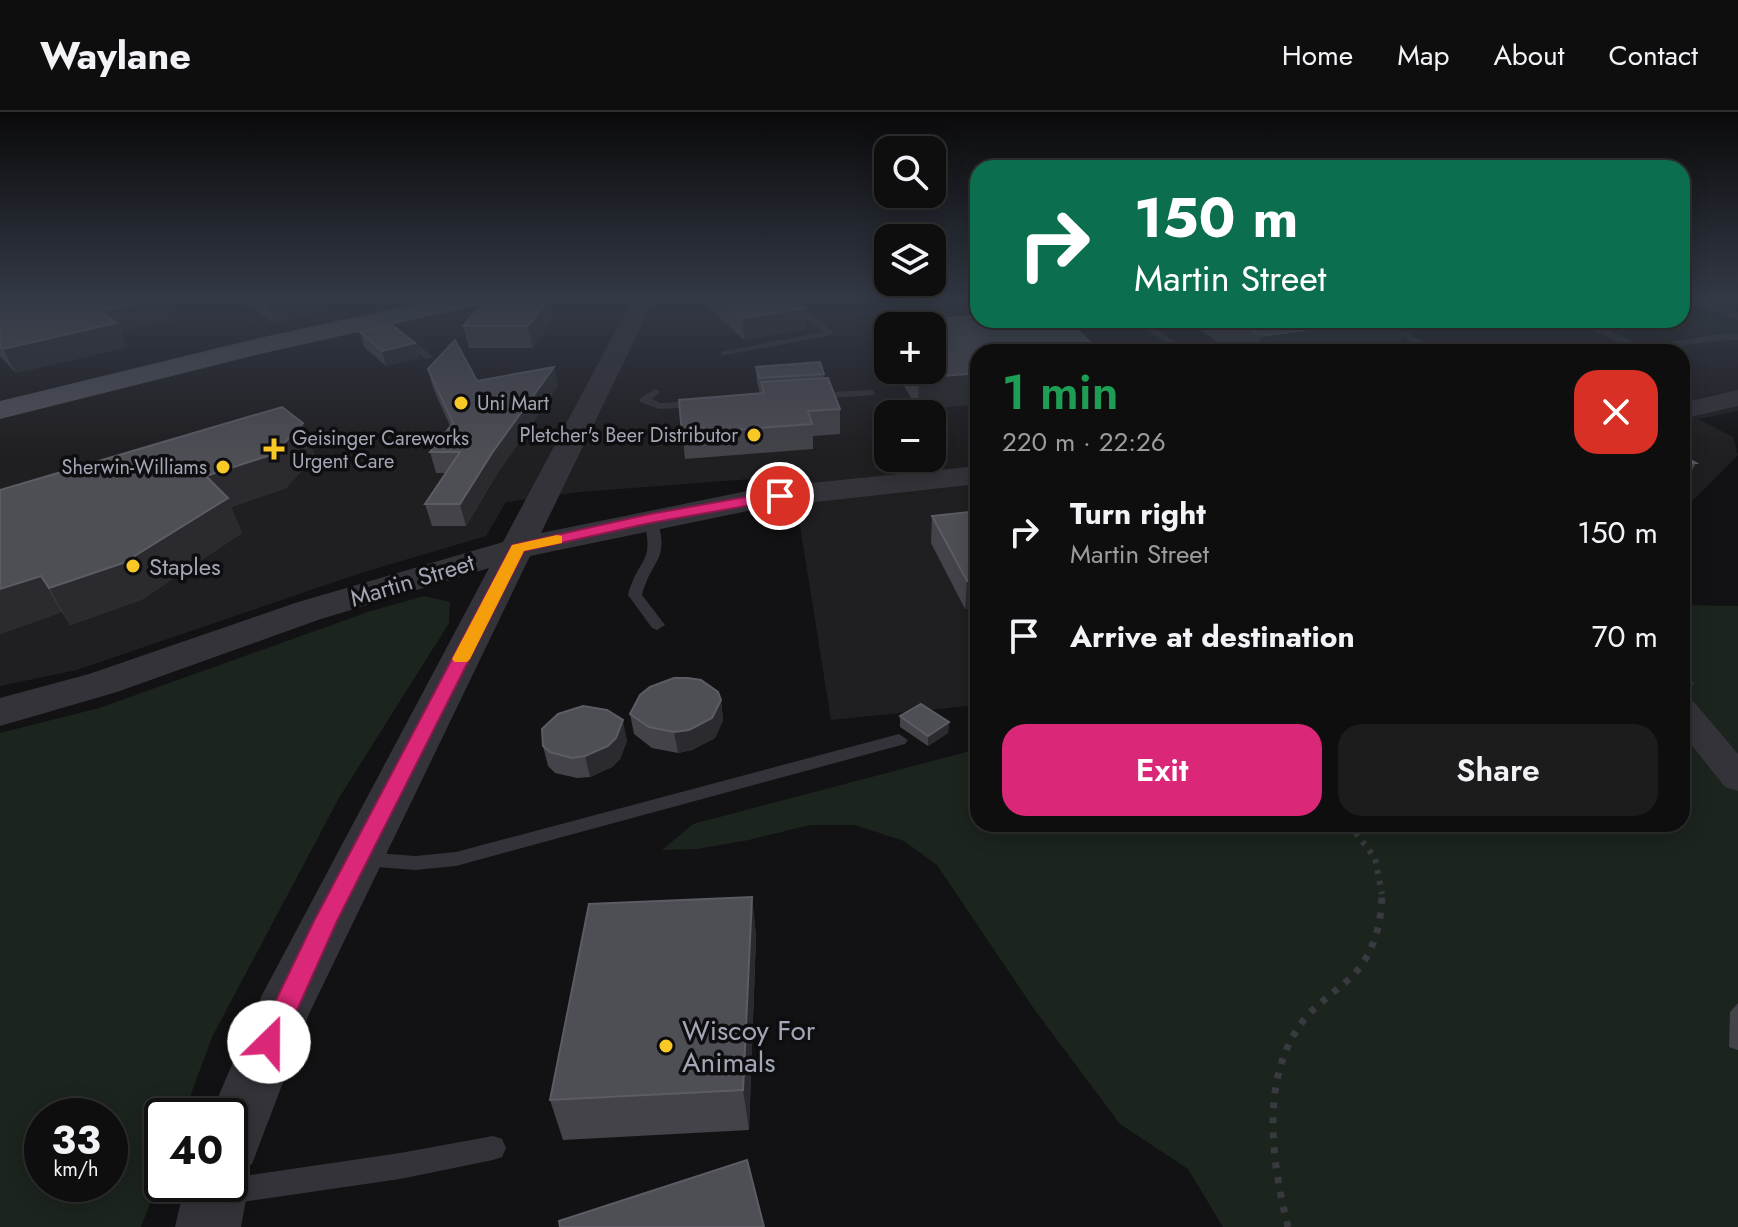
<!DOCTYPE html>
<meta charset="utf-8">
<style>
:root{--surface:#0e0e0f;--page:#1c1c1d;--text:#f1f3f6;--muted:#9b9c9e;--line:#2e2e2f;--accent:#db2777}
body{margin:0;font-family:Jost,sans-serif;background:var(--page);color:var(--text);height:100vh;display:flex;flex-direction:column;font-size:30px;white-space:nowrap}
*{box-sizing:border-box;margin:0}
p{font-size:26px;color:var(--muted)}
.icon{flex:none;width:44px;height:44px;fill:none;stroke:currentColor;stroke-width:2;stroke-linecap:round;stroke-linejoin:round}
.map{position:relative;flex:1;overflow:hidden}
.sheet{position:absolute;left:970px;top:232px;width:720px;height:488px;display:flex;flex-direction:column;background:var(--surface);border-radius:24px;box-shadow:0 4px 20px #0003,0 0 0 2px var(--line)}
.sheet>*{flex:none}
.guide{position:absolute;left:970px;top:48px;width:720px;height:168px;border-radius:24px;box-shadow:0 4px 20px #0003,0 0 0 2px var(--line);background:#0b6e4f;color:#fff;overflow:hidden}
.buttons{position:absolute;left:874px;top:24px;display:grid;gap:16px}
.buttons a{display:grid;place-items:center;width:72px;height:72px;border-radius:16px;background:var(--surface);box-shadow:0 4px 20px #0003,0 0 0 2px var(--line);font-size:40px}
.speed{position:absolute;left:24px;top:986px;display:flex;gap:16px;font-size:40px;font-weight:700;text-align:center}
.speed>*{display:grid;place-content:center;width:104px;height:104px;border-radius:50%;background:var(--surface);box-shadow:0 4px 20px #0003,0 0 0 2px var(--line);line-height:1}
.speed small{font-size:20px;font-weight:400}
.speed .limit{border:4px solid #111;border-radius:12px;background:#fff;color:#111}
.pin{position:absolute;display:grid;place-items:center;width:68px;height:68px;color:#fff;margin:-34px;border:4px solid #fff;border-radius:50%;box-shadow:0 2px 8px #0007}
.me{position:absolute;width:88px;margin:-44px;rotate:23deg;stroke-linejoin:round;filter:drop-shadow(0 0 6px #0008)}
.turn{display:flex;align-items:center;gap:28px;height:168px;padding:0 32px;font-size:36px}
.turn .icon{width:104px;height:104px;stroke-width:2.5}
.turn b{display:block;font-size:56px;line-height:68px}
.round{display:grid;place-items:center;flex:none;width:84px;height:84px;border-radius:24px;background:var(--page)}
.headline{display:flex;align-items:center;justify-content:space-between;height:136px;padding:0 32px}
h1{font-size:48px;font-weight:600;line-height:60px;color:#1e9e55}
.action{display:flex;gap:16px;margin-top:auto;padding:16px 32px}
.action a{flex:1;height:92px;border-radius:24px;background:var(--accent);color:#fff;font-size:32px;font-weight:600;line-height:92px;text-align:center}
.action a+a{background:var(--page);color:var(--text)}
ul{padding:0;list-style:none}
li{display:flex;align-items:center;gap:24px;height:104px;padding:0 32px}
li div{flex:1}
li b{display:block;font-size:30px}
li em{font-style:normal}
header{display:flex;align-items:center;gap:48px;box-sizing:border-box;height:112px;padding:0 40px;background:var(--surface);border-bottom:2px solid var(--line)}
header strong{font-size:38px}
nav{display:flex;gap:44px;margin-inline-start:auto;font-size:28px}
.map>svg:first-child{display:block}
</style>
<header>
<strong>Waylane</strong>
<nav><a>Home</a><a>Map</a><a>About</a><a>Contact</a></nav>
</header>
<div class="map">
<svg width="1738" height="1115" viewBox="0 0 1738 1115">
<rect width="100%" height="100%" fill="#121214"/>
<path fill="#1f1e21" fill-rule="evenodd" d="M0,188H978V208H1682V188H1738V299L1698,307L1733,325L1738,343L1682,399V240H978V593L831,608L792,364L580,380L506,390L486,424L361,461L77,558L0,574ZM888,214H932V258H888ZM888,302H932V346H888Z"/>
<g fill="#1c241e" fill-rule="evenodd">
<path d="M1682,196H1701L1738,209V222H1723L1682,206Z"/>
<path d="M424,484L450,490L449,511L339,686L212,925L183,1004H162V1060L141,1115H0V621L99,596L371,499ZM110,1004V1072H42V1004Z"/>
<path d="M1682,493L1738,494V1115H1223L1188,1057L1120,1012L1034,897L937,753L904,729L855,713H810L749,728L697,737L662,738L693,712L978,637V712H1682Z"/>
</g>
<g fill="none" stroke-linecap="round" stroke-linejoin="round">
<g stroke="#393a40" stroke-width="6" stroke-dasharray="4 7" stroke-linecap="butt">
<path d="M1682,562L1692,574"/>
<path d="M1349,712L1375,746L1382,782"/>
</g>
<path stroke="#393a40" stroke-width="7" stroke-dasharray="6 9" stroke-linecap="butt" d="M1288,1115C1272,1050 1259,967 1303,909C1316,892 1333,882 1348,868C1373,846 1382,812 1382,780"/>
<g fill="#333339" fill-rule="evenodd">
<path d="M785,188H795L832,219V223L721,244V240L725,239L822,220Z"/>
<path d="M1682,188L1708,191L1738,202V208L1706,196L1682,193Z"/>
<path d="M1133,208H1144L1190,240H1178Z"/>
<path d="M1371,208H1383L1444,240H1431Z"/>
<path d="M1570,208H1583L1644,234L1720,222H1738V228C1698,228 1659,240 1619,240L1632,236Z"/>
<path d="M397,221H403L434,245L425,247L397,225Z"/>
<path d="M655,277L660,280L652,287L660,291L699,289L704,292L699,295L659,297L640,290V286Z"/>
<path d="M870,278L874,279V283L814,287L809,284L814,281Z"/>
<path d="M650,403L657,407C670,449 652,446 642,483L665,513L657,518L652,516L628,483C638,445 656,452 643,407Z"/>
<path d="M899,622L908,628L905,632L456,754L415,758L363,754L356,752L353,747L356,742L363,740L415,744L456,740Z"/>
<path d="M493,1024L502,1027L506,1036L502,1045L493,1048L400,1067L228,1092L219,1088L215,1079L218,1072H230V1066L400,1041Z"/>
</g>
<path fill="#333339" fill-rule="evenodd" d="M1682,587L1694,590L1738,642V679L1725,675L1682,621Z"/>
<g fill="#333339" fill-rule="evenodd">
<path d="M632,188H654L541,421L762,376L978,354V372L762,396L530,444L309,902L252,1052L243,1056L249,1072L241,1115H175L185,1072H230V1004H210L261,885L489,456L321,507L117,580L0,614V586L89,562L295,491L503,430Z"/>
<path d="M1738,278V294L1682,307V291Z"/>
</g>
<path fill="#4f5058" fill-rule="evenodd" d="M434,188H482L479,193L470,195L260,242L0,307V289L259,226Z"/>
</g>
<g fill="#434349">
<path d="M0,188L175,207L120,219L127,235L16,261L0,244Z"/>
<path d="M240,188H322L325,198L275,211Z"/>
<path d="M486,188H550L553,207L533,236H469L463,214Z"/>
<path d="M704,188H796L806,217L744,228L704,191Z"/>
<path d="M1184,208H1407L1399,233L1347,240H1234Z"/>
<path d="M885,213L978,240V292L918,297L894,258H932L888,214V248L884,242Z"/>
<path d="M360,220L415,231L419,246L386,254L364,235Z"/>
<path d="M756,255L824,262V266L840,297V322L813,324V337L685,347L679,288L760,282L757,270Z"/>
<path d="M428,257L477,269L558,274L497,362L466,414H432L425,392L447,361H436L430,340L450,314L433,276Z"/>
<path d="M315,343L286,376L231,395L242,421L141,488L70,513L62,500L0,522V378Z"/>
<path d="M1682,343L1696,351L1687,368L1682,369Z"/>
<path d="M978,399V496L965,497L931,431L932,404Z"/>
<path d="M721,588L723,608L715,626L692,638L678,641L652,636L634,622L630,602Z"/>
<path d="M900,604L949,610L948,621L928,634L900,615Z"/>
<path d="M627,629L620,647L612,655L590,665L577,666L555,661L548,654L543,634Z"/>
<path d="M752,785L756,825L749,1018L563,1028L550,988Z"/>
<path d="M1738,891V938L1729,935L1730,900Z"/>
</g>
<g fill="#2b2b2f">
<path d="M147,188H168L175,207L120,219L127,235L16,261L3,237L101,199Z"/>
<path d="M273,188H322L325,198L275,211L268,190Z"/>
<path d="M548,188H550L553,207L533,236L528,214Z"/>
<path d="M805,196L806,217L744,228L742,206Z"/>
<path d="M1379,208H1407L1399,233L1347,240H1258L1261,224Z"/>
<path d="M415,231L419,246L386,254L382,239Z"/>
<path d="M554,255L558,274L497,362L466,414L460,392L492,341Z"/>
<path d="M978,261V292L918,297L919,266Z"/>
<path d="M303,311L315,343L286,376L231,395L242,421L141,488L70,513L49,476L206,364Z"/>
<path d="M41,464L62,500L0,522V477Z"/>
<path d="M978,467V496L965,497L967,469Z"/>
<path d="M721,588L723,608L715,626L692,638L678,641L674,620Z"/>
<path d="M623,608L627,629L620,647L612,655L590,665L585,644Z"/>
<path d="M949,610L948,621L928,634V624Z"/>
<path d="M752,785L756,825L749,1018L743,978Z"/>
</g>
<g fill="#4e4e55" stroke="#5b5c64" stroke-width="2">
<path d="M0,188H147L101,199L116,211L3,237L0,234Z"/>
<path d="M486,188H548L528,214H463Z"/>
<path d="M723,188H796L805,196L742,206Z"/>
<path d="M978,203V208H1067L1100,240H978V261L919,266L914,258H932V214H888V218L885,213Z"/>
<path d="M1235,208H1379L1261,224Z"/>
<path d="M392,213L415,231L382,239L360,220Z"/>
<path d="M455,228L477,269L554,255L492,341L460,392H425L460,340H430L453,311L428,257Z"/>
<path d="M820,250L824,262L759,266L756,255Z"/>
<path d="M828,266L840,297L808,299L812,312L682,322L679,288L764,281L761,270Z"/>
<path d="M282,295L303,311L274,342L206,364L228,386L123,451L49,476L41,464L0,477V378Z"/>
<path d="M1682,343L1696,351L1682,352Z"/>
<path d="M978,399V467L967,469L932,404Z"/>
<path d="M674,566H688L701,568L718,580L721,588L712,606L689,618L674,620L649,615L630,602L640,583L650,575Z"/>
<path d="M921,592L949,610L928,624L900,604Z"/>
<path d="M583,594L607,598L623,608L616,626L608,634L585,644L572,646L550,640L543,634L542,617L558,602Z"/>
<path d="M752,785L743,978L550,988L589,792Z"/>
<path d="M747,1048L764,1115H560L559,1109Z"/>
</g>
<linearGradient id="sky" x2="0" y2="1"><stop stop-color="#0a0a0b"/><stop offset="0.54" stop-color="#333945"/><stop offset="1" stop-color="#333945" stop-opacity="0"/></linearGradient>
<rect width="1738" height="345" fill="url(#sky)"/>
<path fill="#db2777" stroke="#8e194d" stroke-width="2" d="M780,379L785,381V387L650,411L524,439L337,809L279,938L269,942L260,938L256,930L314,809L512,433L650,402Z"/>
<path fill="#f59e0b" d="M557,423L562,424V431L524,439L470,547L467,550H455L452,547L512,433Z"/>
<g fill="#f8c926" stroke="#0e0d0f" stroke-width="3">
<circle cx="461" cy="291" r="8"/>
<circle cx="754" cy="323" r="8"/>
<path d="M270 325h8v8h8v8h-8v8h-8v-8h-8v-8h8z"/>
<circle cx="223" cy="355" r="8"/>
<circle cx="133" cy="454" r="8"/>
<circle cx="666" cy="934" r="8"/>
</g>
<g text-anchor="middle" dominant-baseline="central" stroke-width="7" stroke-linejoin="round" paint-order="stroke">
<g font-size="20" fill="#a3a7b5" stroke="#0e0d0f" text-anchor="start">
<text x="477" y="291">Uni Mart</text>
<text x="738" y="323" text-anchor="end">Pletcher's Beer Distributor</text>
<text x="292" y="326">Geisinger Careworks<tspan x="292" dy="23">Urgent Care</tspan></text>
<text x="207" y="355" text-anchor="end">Sherwin-Williams</text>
</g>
<g font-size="24" fill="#a3a7b5" stroke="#0e0d0f" text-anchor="start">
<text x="149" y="454">Staples</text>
</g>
<g font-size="24" fill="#a3a7b5" stroke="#0e0d0f">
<text transform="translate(412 468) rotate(-17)">Martin Street</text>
</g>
<g font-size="28" fill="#a3a7b5" stroke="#0e0d0f" text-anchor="start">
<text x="682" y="918">Wiscoy For<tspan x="682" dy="32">Animals</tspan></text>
</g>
</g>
</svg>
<div class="buttons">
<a><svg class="icon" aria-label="search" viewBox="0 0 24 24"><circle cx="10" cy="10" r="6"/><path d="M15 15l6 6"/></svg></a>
<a><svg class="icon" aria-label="layers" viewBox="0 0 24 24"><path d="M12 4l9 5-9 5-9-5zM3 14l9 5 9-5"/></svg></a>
<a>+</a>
<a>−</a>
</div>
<div class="speed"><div>33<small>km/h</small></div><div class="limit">40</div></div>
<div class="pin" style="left:780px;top:384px;background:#d93025"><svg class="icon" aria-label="arrive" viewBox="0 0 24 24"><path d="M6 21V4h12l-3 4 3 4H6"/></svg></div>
<svg class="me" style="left:269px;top:930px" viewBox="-20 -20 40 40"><circle r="19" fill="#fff"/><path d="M0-13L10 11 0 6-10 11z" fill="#db2777"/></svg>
<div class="guide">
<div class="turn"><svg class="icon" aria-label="right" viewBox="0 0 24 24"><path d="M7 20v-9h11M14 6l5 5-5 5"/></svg><div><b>150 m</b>Martin Street</div></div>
</div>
<section class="sheet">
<div class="headline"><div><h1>1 min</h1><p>220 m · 22:26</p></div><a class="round" style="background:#d93025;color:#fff"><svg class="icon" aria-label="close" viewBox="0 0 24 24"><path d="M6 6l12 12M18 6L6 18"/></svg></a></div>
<ul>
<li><svg class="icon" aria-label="right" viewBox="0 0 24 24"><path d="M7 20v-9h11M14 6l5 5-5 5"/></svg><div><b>Turn right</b><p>Martin Street</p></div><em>150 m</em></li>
<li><svg class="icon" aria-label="arrive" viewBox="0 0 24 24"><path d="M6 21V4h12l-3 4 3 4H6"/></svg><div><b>Arrive at destination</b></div><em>70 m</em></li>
</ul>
<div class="action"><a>Exit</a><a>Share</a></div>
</section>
</div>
